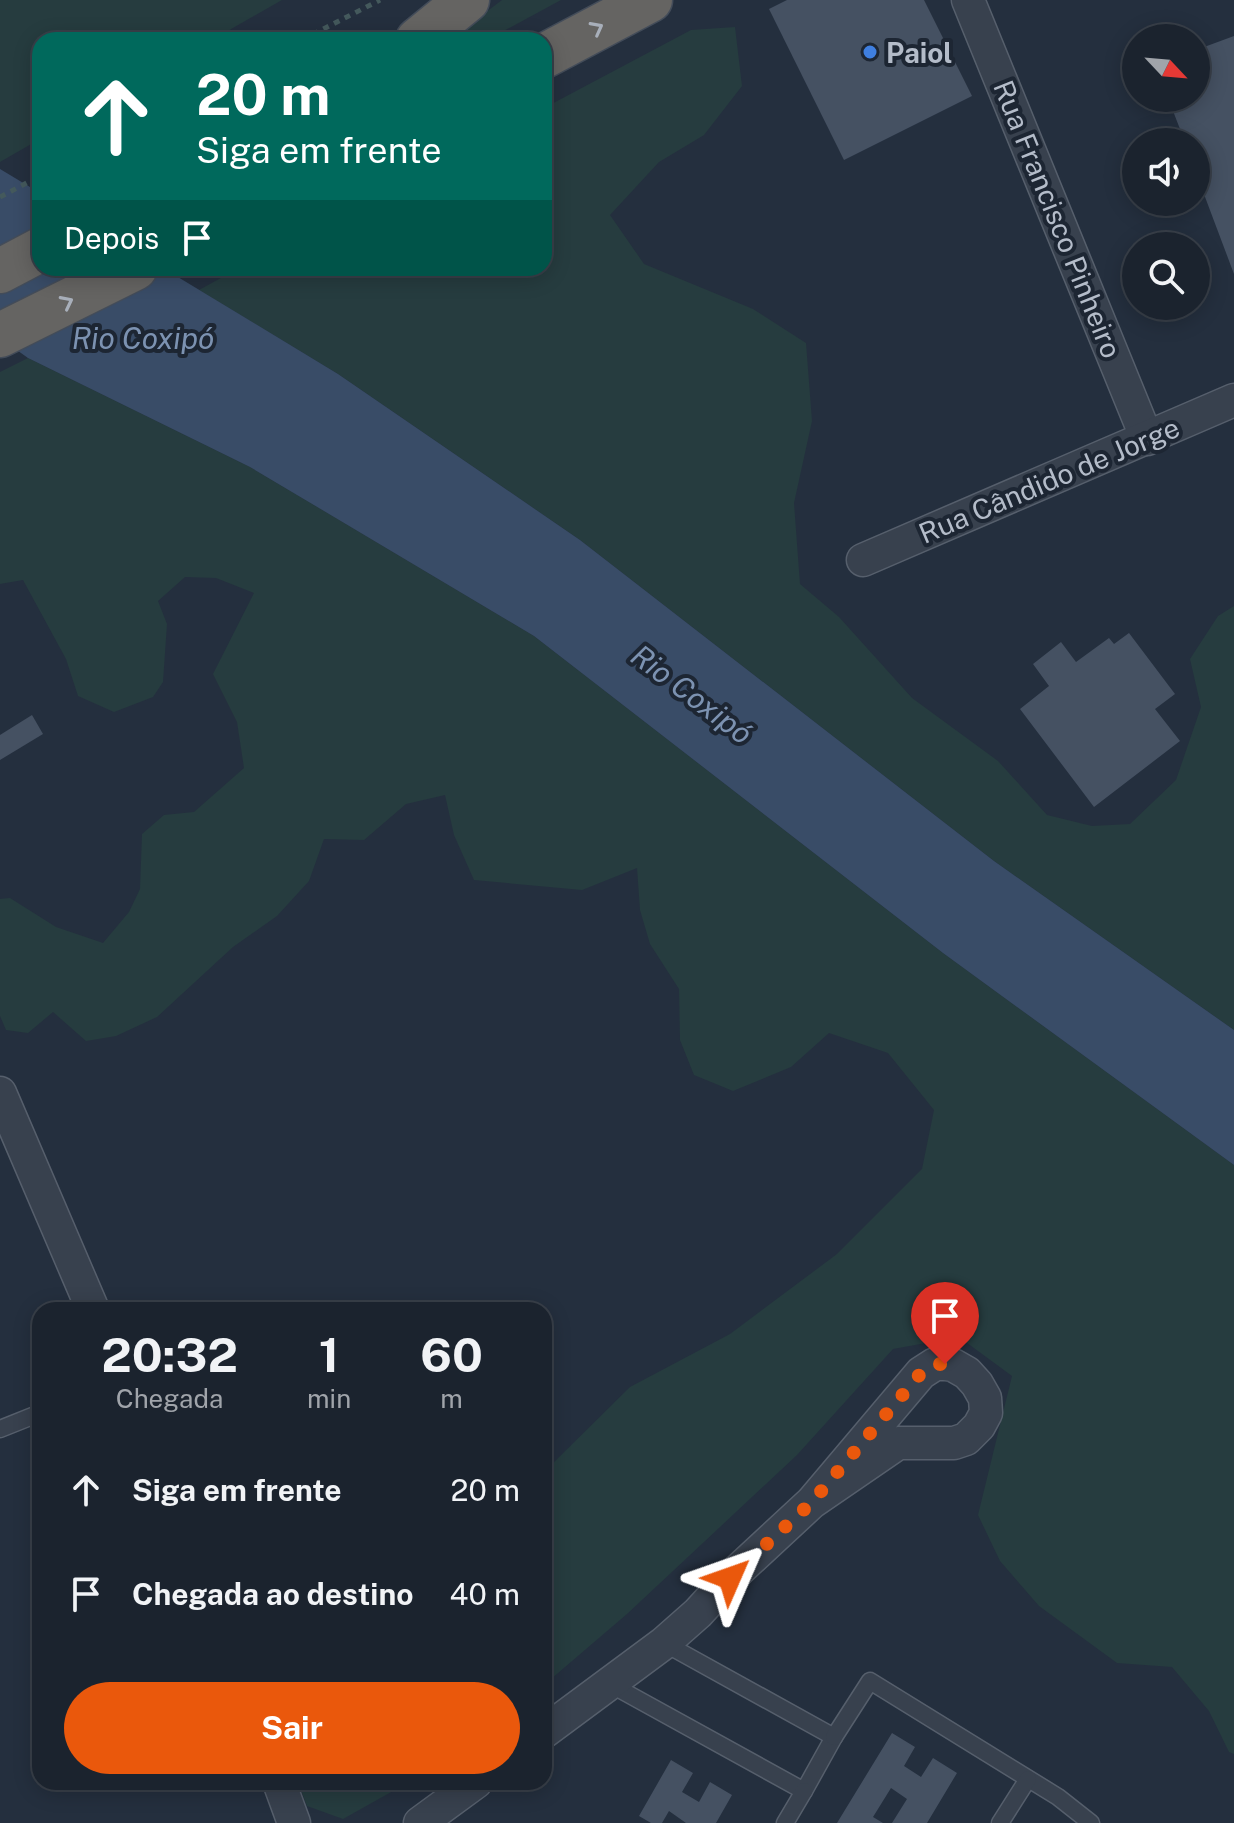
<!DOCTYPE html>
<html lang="pt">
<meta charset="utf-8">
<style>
:root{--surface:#1b232e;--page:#242b36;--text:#f1f3f6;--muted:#a0a4aa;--line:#39404a;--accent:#ea580c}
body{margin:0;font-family:"Public Sans",sans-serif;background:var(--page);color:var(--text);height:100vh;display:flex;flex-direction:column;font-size:30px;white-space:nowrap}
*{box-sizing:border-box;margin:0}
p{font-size:26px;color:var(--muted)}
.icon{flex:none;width:44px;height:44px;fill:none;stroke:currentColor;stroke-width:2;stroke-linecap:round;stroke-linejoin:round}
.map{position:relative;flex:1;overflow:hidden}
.details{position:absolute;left:32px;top:1302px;width:520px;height:488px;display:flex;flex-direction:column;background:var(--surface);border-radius:24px;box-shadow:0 4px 20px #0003,0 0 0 2px var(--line)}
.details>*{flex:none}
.banner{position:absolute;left:32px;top:32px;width:520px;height:244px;border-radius:24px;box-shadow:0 4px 20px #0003,0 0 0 2px var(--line);background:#00695c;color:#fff;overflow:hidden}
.needle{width:52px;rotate:116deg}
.buttons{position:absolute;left:1122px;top:24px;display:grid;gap:16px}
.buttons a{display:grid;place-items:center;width:88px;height:88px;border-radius:50%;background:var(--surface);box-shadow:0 4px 20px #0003,0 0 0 2px var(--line);font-size:40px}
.pin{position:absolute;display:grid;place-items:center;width:68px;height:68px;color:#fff;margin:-82px -34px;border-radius:50% 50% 50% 0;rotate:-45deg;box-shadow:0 0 8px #0007}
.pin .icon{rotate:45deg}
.me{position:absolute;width:88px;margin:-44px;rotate:47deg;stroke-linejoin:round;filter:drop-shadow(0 0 6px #0008)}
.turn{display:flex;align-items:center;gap:28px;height:168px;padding:0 32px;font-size:36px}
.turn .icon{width:104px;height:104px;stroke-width:2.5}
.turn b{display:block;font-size:56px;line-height:68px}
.then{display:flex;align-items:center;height:76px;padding:0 32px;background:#0003;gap:16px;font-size:30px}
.eta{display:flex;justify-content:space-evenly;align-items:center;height:136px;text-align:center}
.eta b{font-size:48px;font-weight:700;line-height:56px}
.action{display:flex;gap:16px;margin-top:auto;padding:16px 32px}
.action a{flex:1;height:92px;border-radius:48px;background:var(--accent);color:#fff;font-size:32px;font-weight:700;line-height:92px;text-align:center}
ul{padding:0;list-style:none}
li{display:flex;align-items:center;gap:24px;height:104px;padding:0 32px}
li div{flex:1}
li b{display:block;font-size:30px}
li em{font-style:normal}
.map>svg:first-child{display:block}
</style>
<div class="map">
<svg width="1234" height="1823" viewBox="0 0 1234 1823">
<rect width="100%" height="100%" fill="#242f3e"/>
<g fill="#263c3f">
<path d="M0,0H282L212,40H40V139L0,162Z"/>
<path d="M502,0H561L487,40H449Z"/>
<path d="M735,27L742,86L704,135L659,162L610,215L644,264L753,309L806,343L812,421L794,503L800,584L839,617L912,698L998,761L1047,815L1092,826L1130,824L1176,780L1201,707L1190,659L1218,616L1234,606V1030L994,861L580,540L338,374L199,290L239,268H544V108L691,30Z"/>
<path d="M28,358L250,467L534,636L943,953L1234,1165V1754L1229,1752L1209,1711L1172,1667L1117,1663L1039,1606L1000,1561L978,1515L1012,1376L959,1337L893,1349L797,1455L627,1614L544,1685V1472L630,1387L730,1334L837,1254L922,1169L934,1110L888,1053L829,1033L791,1067L733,1091L694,1075L680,1040L679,989L650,944L640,910L637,868L582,890L474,880L454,835L445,795L406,804L364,840L324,839L309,881L277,916L233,947L157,1017L116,1036L86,1041L53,1012L28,1033L6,1030L0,1016V899L10,898L56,927L103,943L129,912L140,889L142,834L164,815L194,812L244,768L237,722L213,674L254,593L216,578L185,577L158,601L167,624L163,682L153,697L114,712L78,696L66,659L23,580L0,584V372Z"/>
<path d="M298,1782H409L343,1819L307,1806Z"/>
</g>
<path fill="#394c67" d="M0,169L40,193V268H163L338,374L580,540L994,861L1234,1030V1165L943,953L534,636L250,467L28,358L0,338Z"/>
<g fill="#455162">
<path d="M787,0H924L972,96L844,160L769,9Z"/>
<path d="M1234,36V274L1196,173V142H1185L1168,98H1196V50Z"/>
<path d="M1129,633L1175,694L1155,709L1180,741L1094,807L1020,709L1049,686L1033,664L1061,642L1076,662L1109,638L1114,644Z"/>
<path d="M32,715L43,734L0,760V735Z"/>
<path d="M892,1733L915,1747L904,1766L921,1777L933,1758L957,1773L927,1823H892L907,1799L891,1788L873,1817L883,1823H837Z"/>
<path d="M671,1760L693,1773L682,1792L699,1802L710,1782L732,1795L716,1823H686L669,1811L662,1823H651L639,1816Z"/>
</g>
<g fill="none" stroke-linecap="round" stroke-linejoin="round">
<defs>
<g id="service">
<path d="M0,1429L40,1413"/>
<path d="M610,1684L804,1791L834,1737L664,1643"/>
<path d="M834,1737L870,1681L1058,1797L1091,1823"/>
<path d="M785,1823L804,1791"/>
<path d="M1000,1823L1028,1779"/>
</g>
<g id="minor">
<path d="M968,0L1147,439"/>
<path d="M863,560L1234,400"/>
<path d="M0,1093L93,1310"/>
<path d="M544,1732L664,1643L698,1613L730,1578L812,1502L921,1373L935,1364H945L953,1365L967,1373L977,1384L985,1398L986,1413L979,1426L966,1439L954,1443H898L812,1502"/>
<path d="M279,1782L294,1823"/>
<path d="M420,1823L476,1782"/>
</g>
<g id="trunk">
<path d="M418,40L467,0"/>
<path d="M544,56L650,0"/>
<path d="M0,271L40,250"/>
<path d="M0,335L135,268"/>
</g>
</defs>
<use href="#service" stroke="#565f6c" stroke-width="19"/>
<use href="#minor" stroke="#565f6c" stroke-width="35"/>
<use href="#trunk" stroke="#434c59" stroke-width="47"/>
<g stroke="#44595c" stroke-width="5" stroke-dasharray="6 6" stroke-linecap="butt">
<path d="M302,40L380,0"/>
<path d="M0,197L40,176"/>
</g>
<use href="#service" stroke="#38414e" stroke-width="16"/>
<use href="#minor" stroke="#38414e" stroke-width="32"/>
<use href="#trunk" stroke="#656462" stroke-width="44"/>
</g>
<defs><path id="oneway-chevron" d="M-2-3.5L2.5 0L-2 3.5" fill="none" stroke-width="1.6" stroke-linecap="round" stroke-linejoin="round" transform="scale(2)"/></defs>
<g stroke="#a8afba">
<use href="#oneway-chevron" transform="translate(597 28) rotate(-28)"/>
<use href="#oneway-chevron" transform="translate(67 302) rotate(-27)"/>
</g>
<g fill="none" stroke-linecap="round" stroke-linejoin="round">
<path stroke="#ea580c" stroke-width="14" stroke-dasharray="0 25.2" d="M730,1578L812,1502L921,1373L935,1364H945"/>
</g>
<circle fill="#3f7fe0" stroke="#1d2633" stroke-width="3" cx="870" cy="52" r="8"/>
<g text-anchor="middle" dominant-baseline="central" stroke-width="8" stroke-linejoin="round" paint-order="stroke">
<g font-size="28" font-weight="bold" fill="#b4bcc9" stroke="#1d2633" text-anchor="start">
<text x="886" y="52">Paiol</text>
</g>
<g font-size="28" fill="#b4bcc9" stroke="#1d2633">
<text transform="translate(1058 219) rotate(68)">Rua Francisco Pinheiro</text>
<text transform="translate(1049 480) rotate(-23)">Rua Cândido de Jorge</text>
</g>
<g font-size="30" font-style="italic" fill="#7c92b1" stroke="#1d2633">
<text x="143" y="338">Rio Coxipó</text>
<text transform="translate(692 694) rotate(37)">Rio Coxipó</text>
</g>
</g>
</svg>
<div class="buttons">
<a><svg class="needle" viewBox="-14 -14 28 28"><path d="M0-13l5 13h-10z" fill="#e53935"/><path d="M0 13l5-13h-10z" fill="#a0a4aa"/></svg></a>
<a><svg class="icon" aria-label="sound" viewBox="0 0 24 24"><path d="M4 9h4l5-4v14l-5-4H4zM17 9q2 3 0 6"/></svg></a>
<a><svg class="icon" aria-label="search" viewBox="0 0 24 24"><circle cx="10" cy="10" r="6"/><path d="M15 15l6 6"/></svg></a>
</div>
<div class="pin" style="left:945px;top:1364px;background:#d93025"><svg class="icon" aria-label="arrive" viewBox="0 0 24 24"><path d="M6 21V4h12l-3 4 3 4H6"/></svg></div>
<svg class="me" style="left:730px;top:1578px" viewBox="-20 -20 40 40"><path d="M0-17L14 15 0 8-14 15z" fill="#ea580c" stroke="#fff" stroke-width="4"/></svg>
<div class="banner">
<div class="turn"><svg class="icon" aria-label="ahead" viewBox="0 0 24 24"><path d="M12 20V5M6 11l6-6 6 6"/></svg><div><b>20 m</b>Siga em frente</div></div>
<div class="then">Depois<svg class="icon" aria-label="arrive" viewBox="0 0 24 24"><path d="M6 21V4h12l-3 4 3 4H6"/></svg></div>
</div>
<section class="details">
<div class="eta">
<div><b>20:32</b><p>Chegada</p></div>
<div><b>1</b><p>min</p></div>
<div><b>60</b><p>m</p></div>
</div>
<ul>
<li><svg class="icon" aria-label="ahead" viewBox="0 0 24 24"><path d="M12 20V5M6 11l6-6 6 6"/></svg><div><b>Siga em frente</b></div><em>20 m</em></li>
<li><svg class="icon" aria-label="arrive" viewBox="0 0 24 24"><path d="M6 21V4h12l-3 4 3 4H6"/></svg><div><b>Chegada ao destino</b></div><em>40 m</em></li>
</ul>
<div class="action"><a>Sair</a></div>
</section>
</div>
